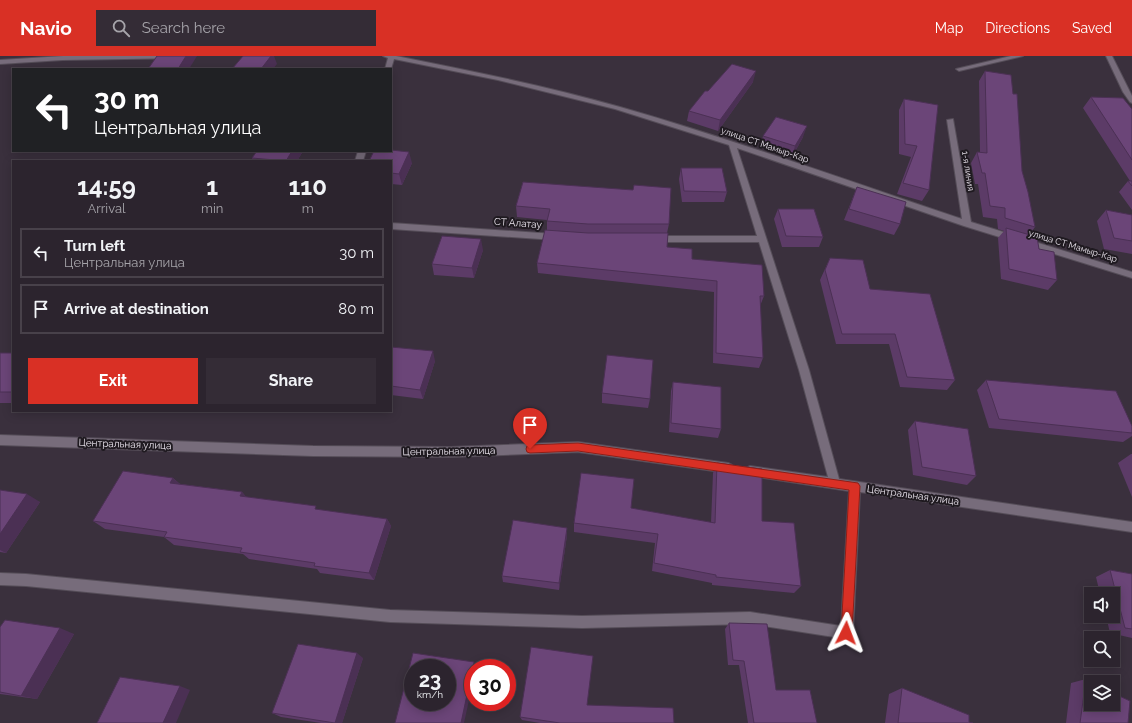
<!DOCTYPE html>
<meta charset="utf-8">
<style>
:root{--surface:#2c242e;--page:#342c36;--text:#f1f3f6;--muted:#a6a4aa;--line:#48414a;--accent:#d93025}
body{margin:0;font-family:Raleway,sans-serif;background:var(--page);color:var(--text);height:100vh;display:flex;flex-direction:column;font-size:15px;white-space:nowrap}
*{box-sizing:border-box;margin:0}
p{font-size:13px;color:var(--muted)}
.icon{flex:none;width:22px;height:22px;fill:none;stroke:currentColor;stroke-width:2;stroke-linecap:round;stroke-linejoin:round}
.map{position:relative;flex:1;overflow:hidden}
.panel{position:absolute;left:12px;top:104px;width:380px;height:252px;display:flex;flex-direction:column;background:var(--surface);border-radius:0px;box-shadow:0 2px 10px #0003,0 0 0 1px var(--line)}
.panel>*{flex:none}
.top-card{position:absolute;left:12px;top:12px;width:380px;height:84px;border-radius:0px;box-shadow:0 2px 10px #0003,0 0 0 1px var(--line);background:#202124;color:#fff;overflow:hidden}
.controls{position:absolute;left:1084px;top:531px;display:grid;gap:8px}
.controls a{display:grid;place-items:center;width:36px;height:36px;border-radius:0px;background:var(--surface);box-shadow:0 2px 10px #0003,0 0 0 1px var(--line);font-size:20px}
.speed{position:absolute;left:404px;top:603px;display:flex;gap:8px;font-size:20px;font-weight:700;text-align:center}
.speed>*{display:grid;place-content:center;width:52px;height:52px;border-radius:50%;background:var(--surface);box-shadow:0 2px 10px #0003,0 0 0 1px var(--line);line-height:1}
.speed small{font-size:10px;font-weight:400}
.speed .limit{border:6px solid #d22;background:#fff;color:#111}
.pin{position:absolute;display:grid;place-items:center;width:34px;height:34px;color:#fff;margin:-41px -17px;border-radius:50% 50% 50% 0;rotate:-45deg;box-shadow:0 0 4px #0007}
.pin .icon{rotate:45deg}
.me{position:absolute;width:44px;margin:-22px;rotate:3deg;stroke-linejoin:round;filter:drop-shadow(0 0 3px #0008)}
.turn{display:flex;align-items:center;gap:14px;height:84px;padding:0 16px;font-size:18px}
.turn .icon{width:52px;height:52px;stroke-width:2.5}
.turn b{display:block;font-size:28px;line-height:34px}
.eta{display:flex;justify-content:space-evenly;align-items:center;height:68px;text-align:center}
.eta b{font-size:24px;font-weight:700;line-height:28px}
.button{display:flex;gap:8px;margin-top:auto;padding:8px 16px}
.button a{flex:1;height:46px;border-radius:0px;background:var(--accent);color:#fff;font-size:16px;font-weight:700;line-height:46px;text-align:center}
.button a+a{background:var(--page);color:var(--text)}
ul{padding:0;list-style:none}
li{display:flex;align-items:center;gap:12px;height:50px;margin:0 8px 6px;padding:0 8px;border:2px solid var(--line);border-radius:0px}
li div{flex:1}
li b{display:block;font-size:15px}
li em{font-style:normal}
header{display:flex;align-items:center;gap:24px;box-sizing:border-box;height:56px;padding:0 20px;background:var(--accent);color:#fff}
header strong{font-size:19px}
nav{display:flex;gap:22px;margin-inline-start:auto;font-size:14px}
.search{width:280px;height:36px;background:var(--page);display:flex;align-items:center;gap:10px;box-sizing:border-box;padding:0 14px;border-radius:0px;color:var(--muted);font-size:15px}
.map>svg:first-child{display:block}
</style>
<header>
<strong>Navio</strong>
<div class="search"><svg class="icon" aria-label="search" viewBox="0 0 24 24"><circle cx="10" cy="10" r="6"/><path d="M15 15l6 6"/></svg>Search here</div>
<nav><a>Map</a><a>Directions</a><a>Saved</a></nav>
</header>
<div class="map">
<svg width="1132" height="667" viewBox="0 0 1132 667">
<rect width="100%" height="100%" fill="#3a303d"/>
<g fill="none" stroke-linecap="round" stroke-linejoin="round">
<defs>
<g id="minor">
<path d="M63,0H192L189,2L63,4L0,8V4Z"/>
<path d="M383,0H396C471,15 546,30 620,51C735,84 849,125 962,163L947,64L953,63L971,166L1132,216V222L964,170L737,92L809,314L839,423L1132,466V476L860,436L853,577L851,581L847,583L750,568L582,572L390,566L26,530L0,529V517L26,518L390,554L582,560L750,556L841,570L849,435L750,420L746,418L745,415L746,412L750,410L828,421L799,314L759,186H655L651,183L655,180H757L729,89L615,53L498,24L394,3L391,13H385L388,2Z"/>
<path d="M1011,0H1023L959,15L956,13Z"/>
<path d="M1106,0H1112L1132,40V47L1130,46L1123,36Z"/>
<path d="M358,95H366L363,105H355Z"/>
<path d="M391,167L555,178L559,181L555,184L391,173Z"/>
<path d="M0,379L313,390L451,391L578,386L728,407L732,409L733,412L732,415L728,417L578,396L451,401L313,400L0,389Z"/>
</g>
</defs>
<use href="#minor" stroke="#554d58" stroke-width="2"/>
<use href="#minor" fill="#776c7b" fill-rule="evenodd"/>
</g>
<g fill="#5c3b67">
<path d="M985,15L1013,38L1022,115L1035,171L1029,179L1039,193L1057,224L1048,234L1001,223L998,182L1004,175L998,173L997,163L983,161L978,128H975L971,107L977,96H980L979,25Z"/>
<path d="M753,26L718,75L687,65L689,55L708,35Z"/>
<path d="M1091,41L1132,53V154L1119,136L1128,125H1130L1083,52Z"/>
<path d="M904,43L938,49L929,134L922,145L897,138L911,101L899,98V54Z"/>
<path d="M763,80L803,81L792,101L760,91Z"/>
<path d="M303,95L297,105H253L252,102Z"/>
<path d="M391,105L412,107L402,129L391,128Z"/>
<path d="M681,112L727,136L724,146H682L679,123Z"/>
<path d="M523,126L669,168L667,177V191L692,203L764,240L760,250L763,302L759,312L713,307L714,236L538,217L537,207L547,174V164L517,161L516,150Z"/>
<path d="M857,131L900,168L894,179L844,164Z"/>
<path d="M778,153L823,181L819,191H782L774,163Z"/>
<path d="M1106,154L1132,159V198L1104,193L1097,165Z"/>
<path d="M483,194L474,222L434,219L432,208Z"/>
<path d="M830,202L870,233L955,324L947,334L900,331L889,288H836L820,224Z"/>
<path d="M391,291L435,305L423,343L391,339Z"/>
<rect x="0" y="297" width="13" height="50"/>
<path d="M986,324L1132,370V380L1123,386L989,372L977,334Z"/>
<path d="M673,326L721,373L718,382L669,376L671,335Z"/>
<path d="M602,337L650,343L648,352L602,347Z"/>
<path d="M915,365L976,420L967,429L913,419L908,374Z"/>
<path d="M1131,398H1132V441L1118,407Z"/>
<path d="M717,407L762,465L801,530L794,537L712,529V527L652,515L655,487L574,476V467L631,452L711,467L713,417Z"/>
<path d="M173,422L180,428L242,436L246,441L319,454L387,463L391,470L374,524L320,517L317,513L249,503L243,498L174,489L164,481L105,473L93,465Z"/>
<path d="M0,434L40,446L6,497L0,496Z"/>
<path d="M567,472V479L559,534L503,526L502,520Z"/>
<path d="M1110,514L1132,518V582L1110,577L1106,560H1113V538H1100L1096,521Z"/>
<path d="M729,567L776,634L817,667H748L739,609H728L725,573Z"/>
<path d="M0,571L74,578L37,643L0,638Z"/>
<path d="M363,602L342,667H321L281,661L272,657Z"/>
<path d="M1086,623L1128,667H1066L1071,627Z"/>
<path d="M902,632L969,666L973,667H885L889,638Z"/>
<path d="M587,649L674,667H540L522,664L520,661Z"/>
</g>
<g fill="#4b3054">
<path d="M186,0H197L189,13H178Z"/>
<path d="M271,0H274L277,8L273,13H261Z"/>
<path d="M756,15L753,26L718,75L720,64Z"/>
<path d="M807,70L803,81L792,101L795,90Z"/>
<path d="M292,95H303L297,105H286Z"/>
<path d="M409,96L412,107L402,129L399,118Z"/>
<path d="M481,183L483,194L474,222L472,212Z"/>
<path d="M433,295L435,305L423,343L420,334Z"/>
<path d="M173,422L182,430L170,427Z"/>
<path d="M242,436L249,444L240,440Z"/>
<path d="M27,438L40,446L6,497L0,494V478Z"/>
<path d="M387,463L391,470L374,524L369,517Z"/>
<path d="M567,472V479L559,534V527Z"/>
<path d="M60,572L74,578L37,643L21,640Z"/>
<path d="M357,597L363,602L342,667H335Z"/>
<path d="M474,606L476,610V612H473V626L464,667H461Z"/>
<path d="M180,630L190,634L176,667H163Z"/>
</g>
<g fill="#6b4578" stroke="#4b3054" fill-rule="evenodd">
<path d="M157,0H186L178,13H148Z"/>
<path d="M243,0H271L261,13H232Z"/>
<path d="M732,8L756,15L720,64L689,55L705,35H708Z"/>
<path d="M985,15L1011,19L1013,38H1017L1022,115L1028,136L1035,171L1005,162V152L990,150L985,117H982L977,96L987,97Z"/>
<path d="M1091,41L1123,42L1132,53V104Z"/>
<path d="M904,43L938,49L929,134L903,127L917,90L905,88Z"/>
<path d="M776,61L807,70L795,90L763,80Z"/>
<path d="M391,94L409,96L399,118L391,117V105H369L374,95H391Z"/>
<path d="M257,95H292L286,105L252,102Z"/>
<path d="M681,112H722L727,136L684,135Z"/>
<path d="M1128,125H1132V130Z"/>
<path d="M523,126L633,134L634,129L671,132L669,168H588L547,165L550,153L516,150Z"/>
<path d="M857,131L906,146L900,168L849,153Z"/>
<path d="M778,153H814L823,181L786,180Z"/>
<path d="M1106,154L1132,159V185L1114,182Z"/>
<path d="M1006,172L1037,181L1039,193L1054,196L1057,224L1009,213Z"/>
<path d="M545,174L588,177H668L667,191L692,193V203L762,209L764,240H760L763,302L716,297L717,225L537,207Z"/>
<path d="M442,180L481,183L472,212L432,208Z"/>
<path d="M830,202L863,204L870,233L930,238L955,324L907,321L895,278H842L825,214Z"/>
<path d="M391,291L433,295L420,334L391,330Z"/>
<rect x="0" y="297" width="13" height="39"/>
<path d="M607,299L653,304L650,343L602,337Z"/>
<path d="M986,324L1116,335L1132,370V377L999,363Z"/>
<path d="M673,326L721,331V373L671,367Z"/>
<path d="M915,365L968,373L976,420L922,411Z"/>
<path d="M717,407L762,413V465L794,467L801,530L716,521V519L654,507L658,478L574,467L581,417L634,423L631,452L715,467Z"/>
<path d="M123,415L173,422L170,427L242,436L240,440L316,450L315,453L387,463L369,517L314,510L315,507L240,496L242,492L164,481L167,476L93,465Z"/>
<path d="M0,434L27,438L0,478Z"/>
<path d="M513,464L567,472L559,527L502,520Z"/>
<path d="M1110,514L1132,518V573L1125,572Z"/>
<path d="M5,564L60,572L21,640L0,636V571Z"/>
<path d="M729,567L767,568L776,634H810L817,667H754L744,605L733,604Z"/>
<path d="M298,588L357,597L335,667L272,657Z"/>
<path d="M531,591L593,600L587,649L673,652L674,667H560L520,661Z"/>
<path d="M413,597L474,606L461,667H395ZM413,612H447V646H413Z"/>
<path d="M120,621L180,630L163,667H97Z"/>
<path d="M1086,623L1092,626H1091V648H1113V637L1130,645L1128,667H1080Z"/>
<path d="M902,632L969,659V666L973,667H898Z"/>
</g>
<path fill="#d93025" stroke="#8d1f18" d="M578,387L858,427L860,430L852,577L851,581L846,583L842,581L841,577L849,434L578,395L530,397L527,396L526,393L527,390L530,389Z"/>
<g text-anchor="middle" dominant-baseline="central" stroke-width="4" stroke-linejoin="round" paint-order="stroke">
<g font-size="9" fill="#eae4ed" stroke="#1f1a20">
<text transform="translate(765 89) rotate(19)">улица СТ Мамыр-Кар</text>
<text transform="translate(968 115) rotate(81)">1-я линия</text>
<text transform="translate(1073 190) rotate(17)">улица СТ Мамыр-Кар</text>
</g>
<g font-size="10" fill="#eae4ed" stroke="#1f1a20">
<text transform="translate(518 167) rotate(4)">СТ Алатау</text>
<text transform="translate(125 388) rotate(2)">Центральная улица</text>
<text transform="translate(449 395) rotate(-1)">Центральная улица</text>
<text transform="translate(913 439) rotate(8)">Центральная улица</text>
</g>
</g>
</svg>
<div class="controls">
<a><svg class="icon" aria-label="sound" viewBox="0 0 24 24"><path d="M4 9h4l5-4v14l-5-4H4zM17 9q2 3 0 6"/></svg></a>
<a><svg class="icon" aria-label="search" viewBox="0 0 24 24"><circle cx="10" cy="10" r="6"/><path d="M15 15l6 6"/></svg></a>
<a><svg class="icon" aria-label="layers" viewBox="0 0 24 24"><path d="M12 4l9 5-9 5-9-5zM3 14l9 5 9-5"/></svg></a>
</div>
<div class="speed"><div>23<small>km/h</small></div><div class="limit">30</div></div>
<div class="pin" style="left:530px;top:393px;background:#d93025"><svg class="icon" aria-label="arrive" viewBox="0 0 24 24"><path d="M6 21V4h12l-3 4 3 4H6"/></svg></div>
<svg class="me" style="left:846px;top:577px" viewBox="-20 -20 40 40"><path d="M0-17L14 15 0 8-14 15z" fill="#d93025" stroke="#fff" stroke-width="4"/></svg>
<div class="top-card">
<div class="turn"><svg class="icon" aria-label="left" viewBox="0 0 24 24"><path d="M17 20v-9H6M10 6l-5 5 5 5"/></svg><div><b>30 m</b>Центральная улица</div></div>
</div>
<section class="panel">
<div class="eta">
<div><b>14:59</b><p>Arrival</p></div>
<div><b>1</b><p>min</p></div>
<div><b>110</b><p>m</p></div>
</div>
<ul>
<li><svg class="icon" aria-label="left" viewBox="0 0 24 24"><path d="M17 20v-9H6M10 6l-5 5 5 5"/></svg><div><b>Turn left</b><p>Центральная улица</p></div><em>30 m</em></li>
<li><svg class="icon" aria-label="arrive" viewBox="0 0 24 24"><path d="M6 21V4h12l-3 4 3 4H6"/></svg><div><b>Arrive at destination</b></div><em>80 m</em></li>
</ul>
<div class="button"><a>Exit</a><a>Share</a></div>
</section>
</div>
